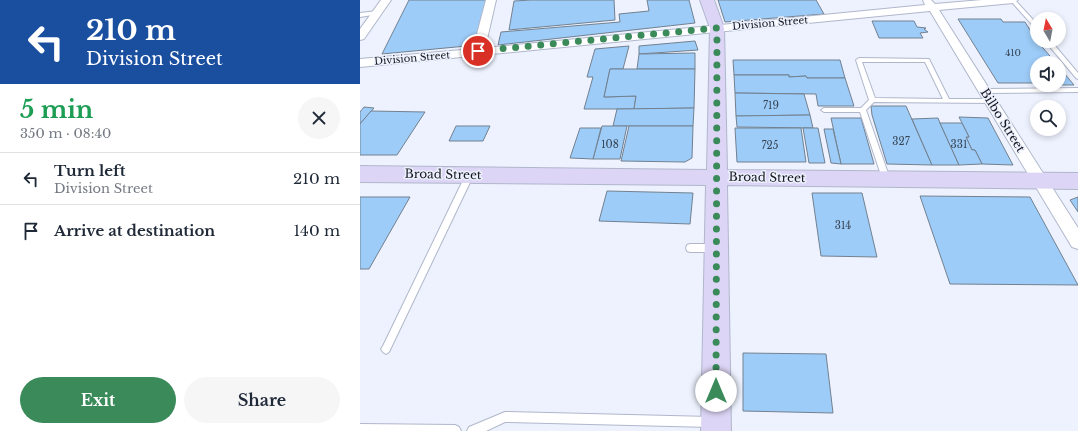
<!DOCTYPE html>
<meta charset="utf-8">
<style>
:root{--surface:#fff;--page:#f6f6f7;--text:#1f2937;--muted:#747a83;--line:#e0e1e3;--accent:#3a8a5a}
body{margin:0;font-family:"Libre Baskerville",serif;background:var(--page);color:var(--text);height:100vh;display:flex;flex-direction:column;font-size:15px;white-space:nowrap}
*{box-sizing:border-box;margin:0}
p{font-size:13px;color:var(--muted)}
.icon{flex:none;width:22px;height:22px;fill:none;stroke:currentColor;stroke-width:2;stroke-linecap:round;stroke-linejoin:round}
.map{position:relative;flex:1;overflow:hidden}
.drawer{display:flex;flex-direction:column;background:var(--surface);width:360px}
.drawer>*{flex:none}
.banner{background:#1a4fa0;color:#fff;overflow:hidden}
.needle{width:26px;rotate:350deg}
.tools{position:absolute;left:670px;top:12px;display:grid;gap:8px}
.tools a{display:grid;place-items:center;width:36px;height:36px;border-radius:50%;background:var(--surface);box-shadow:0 2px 6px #0003;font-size:20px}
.pin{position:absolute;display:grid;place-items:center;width:34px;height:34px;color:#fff;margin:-17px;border:2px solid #fff;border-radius:50%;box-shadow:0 1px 4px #0007}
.me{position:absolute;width:44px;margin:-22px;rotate:0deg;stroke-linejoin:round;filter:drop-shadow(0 0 3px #0008)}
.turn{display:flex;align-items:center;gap:14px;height:84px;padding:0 20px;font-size:18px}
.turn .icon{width:52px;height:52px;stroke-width:2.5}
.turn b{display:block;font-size:28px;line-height:34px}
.round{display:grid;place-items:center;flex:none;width:42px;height:42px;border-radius:21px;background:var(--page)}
.headline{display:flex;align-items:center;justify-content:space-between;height:68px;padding:0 20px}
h1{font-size:24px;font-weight:700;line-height:30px;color:#1e9e55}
.primary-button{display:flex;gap:8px;margin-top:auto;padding:8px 20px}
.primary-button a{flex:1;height:46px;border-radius:24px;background:var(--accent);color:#fff;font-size:16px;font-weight:700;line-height:46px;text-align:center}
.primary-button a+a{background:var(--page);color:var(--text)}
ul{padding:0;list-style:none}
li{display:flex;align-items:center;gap:12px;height:52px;padding:0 20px;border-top:1px solid var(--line)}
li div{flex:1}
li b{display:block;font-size:15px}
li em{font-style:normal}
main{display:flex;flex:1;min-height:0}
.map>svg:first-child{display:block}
</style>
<main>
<section class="drawer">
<div class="banner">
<div class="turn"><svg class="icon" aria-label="left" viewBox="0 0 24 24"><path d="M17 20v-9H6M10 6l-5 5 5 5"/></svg><div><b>210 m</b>Division Street</div></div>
</div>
<div class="headline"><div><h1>5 min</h1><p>350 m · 08:40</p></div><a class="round"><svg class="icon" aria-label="close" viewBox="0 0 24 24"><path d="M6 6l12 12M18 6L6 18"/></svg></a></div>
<ul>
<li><svg class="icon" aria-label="left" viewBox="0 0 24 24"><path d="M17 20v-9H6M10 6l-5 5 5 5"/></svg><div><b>Turn left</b><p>Division Street</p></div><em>210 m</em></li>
<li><svg class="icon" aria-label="arrive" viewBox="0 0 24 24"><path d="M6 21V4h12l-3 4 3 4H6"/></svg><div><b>Arrive at destination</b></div><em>140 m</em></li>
</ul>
<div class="primary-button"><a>Exit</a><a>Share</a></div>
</section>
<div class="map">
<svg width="718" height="431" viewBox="0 0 718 431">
<rect width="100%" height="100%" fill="#edf2fe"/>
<g fill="#9dccf8" stroke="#728190">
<path d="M49,0H129L117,45L22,54Z"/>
<path d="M171,0H254L255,20L149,30L154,1Z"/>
<path d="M287,0H329L335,23L138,45L141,32L260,22L259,14L289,11Z"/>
<path d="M358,0H456L464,14L365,22Z"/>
<path d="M598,19H641L643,22H665L677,41L696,63H677V83H638Z"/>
<path d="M512,21H554L557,27L566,28L564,29L568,32L560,33L563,38H519Z"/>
<path d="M335,41L338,50L279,54V46Z"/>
<path d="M269,46L263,69H250L244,97L276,96L274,109H224L233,77H227L235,49Z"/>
<path d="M335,53V69H277L279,54Z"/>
<path d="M373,60H480L485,78H447L446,76L429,77V75H374Z"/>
<path d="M699,67L714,85H688H699Z"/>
<path d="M250,69H335L334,108L274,109L276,96L244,97Z"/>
<path d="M374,75H429V77L446,76L447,78H485L494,106H458L456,94L375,93Z"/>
<path d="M375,93L444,94L450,115L376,116Z"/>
<path d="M511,106H546L572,165L527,164L512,115Z"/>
<path d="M4,107L14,108L0,124V112Z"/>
<path d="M334,108L333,126H253L257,109Z"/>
<path d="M11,111L65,112L37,155H0V124Z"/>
<path d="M450,115L453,128L377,127L376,116Z"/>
<path d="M599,117L628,118L653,165L622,164L615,150H612L606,137H609Z"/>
<path d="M471,118H501L514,164H481Z"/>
<path d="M578,118L580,123L599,165H572L552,119Z"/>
<path d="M580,123H602L609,137H606L612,150H615L622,164L599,165Z"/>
<path d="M96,126H130L123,141H89Z"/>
<path d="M242,126H267L260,159H233Z"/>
<path d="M269,126H333L332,158L325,162L261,161Z"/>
<path d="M220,128H241L233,159L210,158Z"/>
<path d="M375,128H441L446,162H377Z"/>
<path d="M443,128H458L465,163H449Z"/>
<path d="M464,129H473L481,164L471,163Z"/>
<path d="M247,191L333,193L330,224L239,221Z"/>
<path d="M452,193H502L517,257L461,256Z"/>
<path d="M560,196L670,197L718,285L590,284Z"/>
<path d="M0,197H50L9,269H0Z"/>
<path d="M718,197V212L710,200Z"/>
<path d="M383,353L466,354L473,413L383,411Z"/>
</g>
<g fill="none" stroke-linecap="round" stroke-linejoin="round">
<defs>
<g id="lane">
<path d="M650,0H655L677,24V29L675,28Z"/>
<path d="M17,11L20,13L19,14L0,17V13Z"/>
<path d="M685,41H691L718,73V79L716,78Z"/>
<path d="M499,58L569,59L589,99H632L635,101L632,103L514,102L506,110L530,179L526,182L523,181L500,112H464L461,110L464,108H501L509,100L496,60ZM502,62H565L583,99L515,98Z"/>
<path d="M718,88V92L625,93L622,91L625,89Z"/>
<path d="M110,171L114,174L29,352L26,354L23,352L21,349L23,346L106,174Z"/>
<path d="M330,244H355L358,245L359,248L358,251L355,252H330L327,251L326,248L327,245Z"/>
<path d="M145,412L351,417L355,418L356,422L355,426L351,427L145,422L126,431H107L109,427Z"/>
<path d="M0,424L95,425L99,427L101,431H0Z"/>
</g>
<g id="street">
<path d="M21,0H31L4,39L0,40V29Z"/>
<path d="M126,0H136L125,48L565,5L563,0H571L575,4L622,0H658L653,3L579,10L718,228V249L712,247L570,11L0,67V59L113,49Z"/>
</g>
<path id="secondary" d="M340,0H354L364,28L367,170L718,173V189L367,185L371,431H341L346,185L0,182V166L347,170L350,28Z"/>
</defs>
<use href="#lane" stroke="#b0b7cb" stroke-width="2"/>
<use href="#street" stroke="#b0b7cb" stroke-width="2"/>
<use href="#secondary" stroke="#b0b7cb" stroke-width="2"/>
<use href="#lane" fill="#fff" fill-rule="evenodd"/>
<use href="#street" fill="#fff" fill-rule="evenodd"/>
<use href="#secondary" fill="#dcd5f5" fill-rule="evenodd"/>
</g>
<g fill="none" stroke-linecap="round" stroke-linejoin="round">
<path stroke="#3a8a5a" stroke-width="7" stroke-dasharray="0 12.6" d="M118,51L357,28L356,391"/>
</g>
<g text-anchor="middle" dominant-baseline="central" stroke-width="3" stroke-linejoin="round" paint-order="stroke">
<g font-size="9" fill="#374454">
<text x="653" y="52">410</text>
</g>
<g font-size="10" fill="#15171e" stroke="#edf2fe">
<text transform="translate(410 23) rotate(-5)">Division Street</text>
<text transform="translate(52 58) rotate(-5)">Division Street</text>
</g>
<g font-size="10" fill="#374454">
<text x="411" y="105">719</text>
<text x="541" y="141">327</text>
<text x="250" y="144">108</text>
<text x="599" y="144">331</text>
<text x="410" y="145">725</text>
<text x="483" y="225">314</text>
</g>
<g font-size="12" fill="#15171e" stroke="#edf2fe">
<text transform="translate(643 120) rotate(58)">Bilbo Street</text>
<text transform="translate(83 174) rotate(1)">Broad Street</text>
<text transform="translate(407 177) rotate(1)">Broad Street</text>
</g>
</g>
</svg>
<div class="tools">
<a><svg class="needle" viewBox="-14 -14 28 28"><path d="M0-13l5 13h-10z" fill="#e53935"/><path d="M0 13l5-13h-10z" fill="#747a83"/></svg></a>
<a><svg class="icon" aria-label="sound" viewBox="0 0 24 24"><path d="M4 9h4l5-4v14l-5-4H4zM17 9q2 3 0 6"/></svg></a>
<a><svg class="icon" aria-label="search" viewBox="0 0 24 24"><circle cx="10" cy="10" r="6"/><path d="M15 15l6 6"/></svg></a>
</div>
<div class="pin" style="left:118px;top:51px;background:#d93025"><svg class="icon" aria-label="arrive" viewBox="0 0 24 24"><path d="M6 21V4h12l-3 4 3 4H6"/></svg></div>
<svg class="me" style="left:356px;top:391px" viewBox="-20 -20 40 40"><circle r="19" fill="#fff"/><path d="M0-13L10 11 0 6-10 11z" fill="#3a8a5a"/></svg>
</div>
</main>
